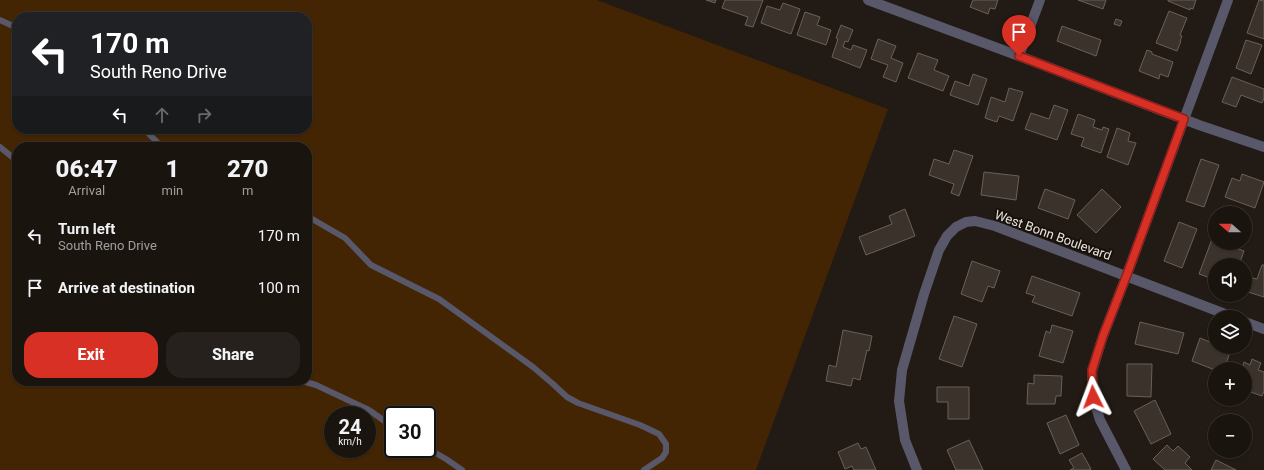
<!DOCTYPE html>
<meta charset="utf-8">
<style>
:root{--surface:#1a140f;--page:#27211d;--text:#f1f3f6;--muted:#9f9e9e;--line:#38332f;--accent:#d93025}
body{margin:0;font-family:Roboto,sans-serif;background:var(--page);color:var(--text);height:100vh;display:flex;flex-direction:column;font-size:15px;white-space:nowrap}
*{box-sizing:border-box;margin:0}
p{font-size:13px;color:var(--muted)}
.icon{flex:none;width:22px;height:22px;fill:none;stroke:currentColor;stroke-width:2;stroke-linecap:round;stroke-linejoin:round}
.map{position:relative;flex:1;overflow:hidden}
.sheet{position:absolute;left:12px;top:142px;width:300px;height:244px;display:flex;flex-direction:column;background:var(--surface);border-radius:16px;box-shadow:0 1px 3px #0004,0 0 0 1px var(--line)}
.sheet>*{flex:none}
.guide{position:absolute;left:12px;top:12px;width:300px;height:122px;border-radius:16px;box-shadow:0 1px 3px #0004,0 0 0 1px var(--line);background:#202124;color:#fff;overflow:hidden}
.needle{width:26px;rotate:290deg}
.controls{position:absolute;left:1208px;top:206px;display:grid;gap:8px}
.controls a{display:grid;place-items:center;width:44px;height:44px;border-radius:50%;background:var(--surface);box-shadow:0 1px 3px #0004,0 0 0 1px var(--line);font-size:20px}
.speed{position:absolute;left:324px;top:406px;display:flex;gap:8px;font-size:20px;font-weight:700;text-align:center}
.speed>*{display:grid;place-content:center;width:52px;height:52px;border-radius:50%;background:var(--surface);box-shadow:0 1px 3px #0004,0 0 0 1px var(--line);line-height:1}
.speed small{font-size:10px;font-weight:400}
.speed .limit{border:2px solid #111;border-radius:6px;background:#fff;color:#111}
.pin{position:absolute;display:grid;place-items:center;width:34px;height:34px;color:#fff;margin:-41px -17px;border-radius:50% 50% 50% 0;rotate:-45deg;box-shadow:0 0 4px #0007}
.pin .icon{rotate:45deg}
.me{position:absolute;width:44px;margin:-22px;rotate:357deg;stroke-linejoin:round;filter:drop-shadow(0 0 3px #0008)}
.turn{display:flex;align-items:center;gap:14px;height:84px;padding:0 12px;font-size:18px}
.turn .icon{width:52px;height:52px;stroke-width:2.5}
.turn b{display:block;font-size:28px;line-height:34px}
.lanes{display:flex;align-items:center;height:38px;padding:0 12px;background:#0003;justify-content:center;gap:20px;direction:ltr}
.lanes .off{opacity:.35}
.eta{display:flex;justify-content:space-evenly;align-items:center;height:68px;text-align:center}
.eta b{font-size:24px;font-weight:800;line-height:28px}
.action{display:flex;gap:8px;margin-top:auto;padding:8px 12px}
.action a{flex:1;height:46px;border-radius:16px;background:var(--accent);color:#fff;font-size:16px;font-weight:800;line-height:46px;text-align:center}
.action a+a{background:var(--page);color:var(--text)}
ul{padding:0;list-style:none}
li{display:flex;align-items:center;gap:12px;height:52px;padding:0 12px}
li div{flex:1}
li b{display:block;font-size:15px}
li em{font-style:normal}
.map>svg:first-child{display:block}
</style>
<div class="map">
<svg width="1264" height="470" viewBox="0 0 1264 470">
<rect width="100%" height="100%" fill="#221a14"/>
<path fill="#432403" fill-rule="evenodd" d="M0,0H597L888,109L756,470H0ZM17,17H307V129H17ZM17,147H307V381H17ZM333,415H367V449H333ZM393,415H427V449H393Z"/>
<g fill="#3b322b" stroke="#696058">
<path d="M706,0H716L715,3Z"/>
<path d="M725,0H763L753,27L745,25L748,17L722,8Z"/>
<path d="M973,0H998L995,9L990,8L988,14L970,7Z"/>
<path d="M1078,0H1106L1103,9Z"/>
<path d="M1168,0H1196L1193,9L1190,8V10L1168,1Z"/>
<path d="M1259,0L1264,1V39L1247,33Z"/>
<path d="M783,3L800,9L791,34L761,23L767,6L780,10Z"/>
<path d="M1169,11L1187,18L1180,35L1182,36L1180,41H1181L1177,51L1156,43Z"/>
<path d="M805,12L820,17L817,25L831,30L826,45L797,35Z"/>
<path d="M1116,19L1122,21L1120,26L1114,24Z"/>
<path d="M841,25L853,30L848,42L845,41L843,47L851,50L853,45L867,50L860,68L832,57L838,39L836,38Z"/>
<path d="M1062,26L1101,40L1096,56L1057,41Z"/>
<path d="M878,39L896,46L891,58L903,63L896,82L883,77L888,65L871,59Z"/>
<path d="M1246,40L1262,45L1251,74L1236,68Z"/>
<path d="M1147,50L1152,52V54L1173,62L1168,77L1160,74L1159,79L1139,71Z"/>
<path d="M918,53L938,60L934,70L949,76L943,91L908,78Z"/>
<path d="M973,74L987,79L978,105L950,95L955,81L969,86Z"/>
<path d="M1232,77L1264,89V98L1262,103L1241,95L1236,107L1222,102Z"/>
<path d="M1009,88L1023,92L1013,121L999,116L997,122L985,118L991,97L1005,102Z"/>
<path d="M1054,105L1068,110L1057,140L1025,129L1031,113L1049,119Z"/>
<path d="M1078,114L1095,120L1093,127L1102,130L1103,127L1109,129L1101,153L1081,146L1084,138L1071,134Z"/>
<path d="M1117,128L1130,133L1128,141L1136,143L1128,165L1107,157Z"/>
<path d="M954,150L973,156L959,196L951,193L954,184L929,175L934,159L949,164Z"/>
<path d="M1201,159L1219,165L1204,207L1186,201Z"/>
<path d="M984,172L1019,176L1016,200L981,195Z"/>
<path d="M1242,174L1264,182L1255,208L1225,197L1232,178L1240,181Z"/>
<path d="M1045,189L1075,200L1068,219L1038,208Z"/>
<path d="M1102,189L1121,207L1096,233L1077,215Z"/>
<path d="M905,209L915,236L866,255L859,237L892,224L889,216Z"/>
<path d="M1179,222L1197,229L1182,268L1164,261Z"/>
<path d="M1212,239L1215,240V243H1222L1244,251L1239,265H1215V274L1213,279L1199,274Z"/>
<path d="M972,261L1000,271L994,288L988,286L982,302L961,294Z"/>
<path d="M1262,265H1264V297L1245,291L1249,277L1257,279Z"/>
<path d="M1032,276L1080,293L1072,316L1032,302L1035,296L1026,293Z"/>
<path d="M954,316L977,324L962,367L939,359Z"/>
<path d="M1140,322L1184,333L1178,354L1135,344Z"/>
<path d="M1052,325L1073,331L1063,363L1039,356L1046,331L1050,333Z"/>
<path d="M843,330L872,336L869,351L867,350L860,380L853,378L851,386L826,381L829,365L836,367Z"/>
<path d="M1200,338L1215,344V347H1224L1231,350L1224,369L1215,370L1192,361Z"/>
<path d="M1252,359L1261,363L1258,370L1264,372V391L1262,396L1245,390V369H1242L1244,362L1250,365Z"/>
<path d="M1127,364H1152L1151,397L1127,396Z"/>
<path d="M1034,375L1062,376L1061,396H1056L1055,404H1027L1028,383L1034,384Z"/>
<path d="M937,387H969V419H948V402H937Z"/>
<path d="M1155,400L1171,434L1151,444L1134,411Z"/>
<path d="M1066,415L1079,445L1060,454L1047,423Z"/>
<path d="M969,440L983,470H956L947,450Z"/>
<path d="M858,443L861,449L866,447L876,470H854L852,466L845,469L838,452Z"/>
<path d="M1167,445L1173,451L1178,446L1190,457L1185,463L1192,470H1165L1153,459Z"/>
<path d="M1082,453L1091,469L1089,470H1070L1074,468L1069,460Z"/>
<path d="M1216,460L1236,470H1211Z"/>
</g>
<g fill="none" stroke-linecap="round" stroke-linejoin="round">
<g stroke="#58586a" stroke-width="6">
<path d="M0,20L17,28"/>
<path d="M144,129L162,147"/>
<path d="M0,147L17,161"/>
<path d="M307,216L345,238L371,265L439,299L533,367L553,384L567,397L578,403L640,425L659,434L666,444V452L662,458L644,470"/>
<path d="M302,381L316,385L369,410L393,427"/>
<path d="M427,448L446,459L462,470"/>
</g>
<g stroke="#58586a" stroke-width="10">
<path d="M868,0L1035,62L1199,125L1264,147"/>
<path d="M1019,56L1040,0"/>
<path d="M1245,322L1264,329"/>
<path d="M917,470L905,440L899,401L902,370L924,294L939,250L947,236L956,227L966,222L975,221L995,226L1233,317"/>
<path d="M1126,470L1100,420L1093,397L1092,371L1103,336L1126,277L1228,0"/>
</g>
</g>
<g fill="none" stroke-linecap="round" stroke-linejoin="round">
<defs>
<path id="route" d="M1019,56L1184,119L1126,277L1103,336L1092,370L1093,397"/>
</defs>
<use href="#route" stroke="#8d1f18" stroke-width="10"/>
<use href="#route" stroke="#d93025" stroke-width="7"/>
</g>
<g text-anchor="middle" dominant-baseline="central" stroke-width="4" stroke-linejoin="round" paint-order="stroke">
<g font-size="13" fill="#e7e2dd" stroke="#18110b">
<text transform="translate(1053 235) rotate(20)">West Bonn Boulevard</text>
</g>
</g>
</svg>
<div class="controls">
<a><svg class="needle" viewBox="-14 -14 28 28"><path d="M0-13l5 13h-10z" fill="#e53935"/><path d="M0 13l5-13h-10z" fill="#9f9e9e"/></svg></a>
<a><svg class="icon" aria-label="sound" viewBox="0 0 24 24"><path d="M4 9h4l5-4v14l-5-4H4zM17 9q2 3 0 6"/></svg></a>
<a><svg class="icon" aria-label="layers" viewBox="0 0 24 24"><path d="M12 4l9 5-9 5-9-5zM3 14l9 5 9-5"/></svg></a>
<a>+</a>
<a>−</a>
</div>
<div class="speed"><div>24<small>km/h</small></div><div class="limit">30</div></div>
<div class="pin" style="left:1019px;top:56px;background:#d93025"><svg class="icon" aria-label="arrive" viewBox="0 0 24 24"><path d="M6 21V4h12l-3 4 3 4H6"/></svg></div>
<svg class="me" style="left:1093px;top:397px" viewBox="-20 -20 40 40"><path d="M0-17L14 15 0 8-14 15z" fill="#d93025" stroke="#fff" stroke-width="4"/></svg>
<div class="guide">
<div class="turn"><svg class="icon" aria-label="left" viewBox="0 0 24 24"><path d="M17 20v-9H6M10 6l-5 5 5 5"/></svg><div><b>170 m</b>South Reno Drive</div></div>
<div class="lanes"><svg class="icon" aria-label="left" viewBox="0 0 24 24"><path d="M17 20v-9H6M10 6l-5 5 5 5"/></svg><svg class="icon off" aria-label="ahead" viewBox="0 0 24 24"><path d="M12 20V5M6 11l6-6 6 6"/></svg><svg class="icon off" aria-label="right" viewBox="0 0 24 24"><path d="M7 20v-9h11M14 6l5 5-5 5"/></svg></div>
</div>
<section class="sheet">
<div class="eta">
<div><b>06:47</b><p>Arrival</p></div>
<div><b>1</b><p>min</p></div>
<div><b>270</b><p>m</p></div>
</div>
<ul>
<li><svg class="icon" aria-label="left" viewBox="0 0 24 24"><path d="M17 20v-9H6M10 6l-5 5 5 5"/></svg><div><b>Turn left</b><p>South Reno Drive</p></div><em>170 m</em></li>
<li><svg class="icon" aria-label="arrive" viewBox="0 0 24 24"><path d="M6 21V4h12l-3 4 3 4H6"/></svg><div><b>Arrive at destination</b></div><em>100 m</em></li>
</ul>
<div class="action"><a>Exit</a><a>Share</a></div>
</section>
</div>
